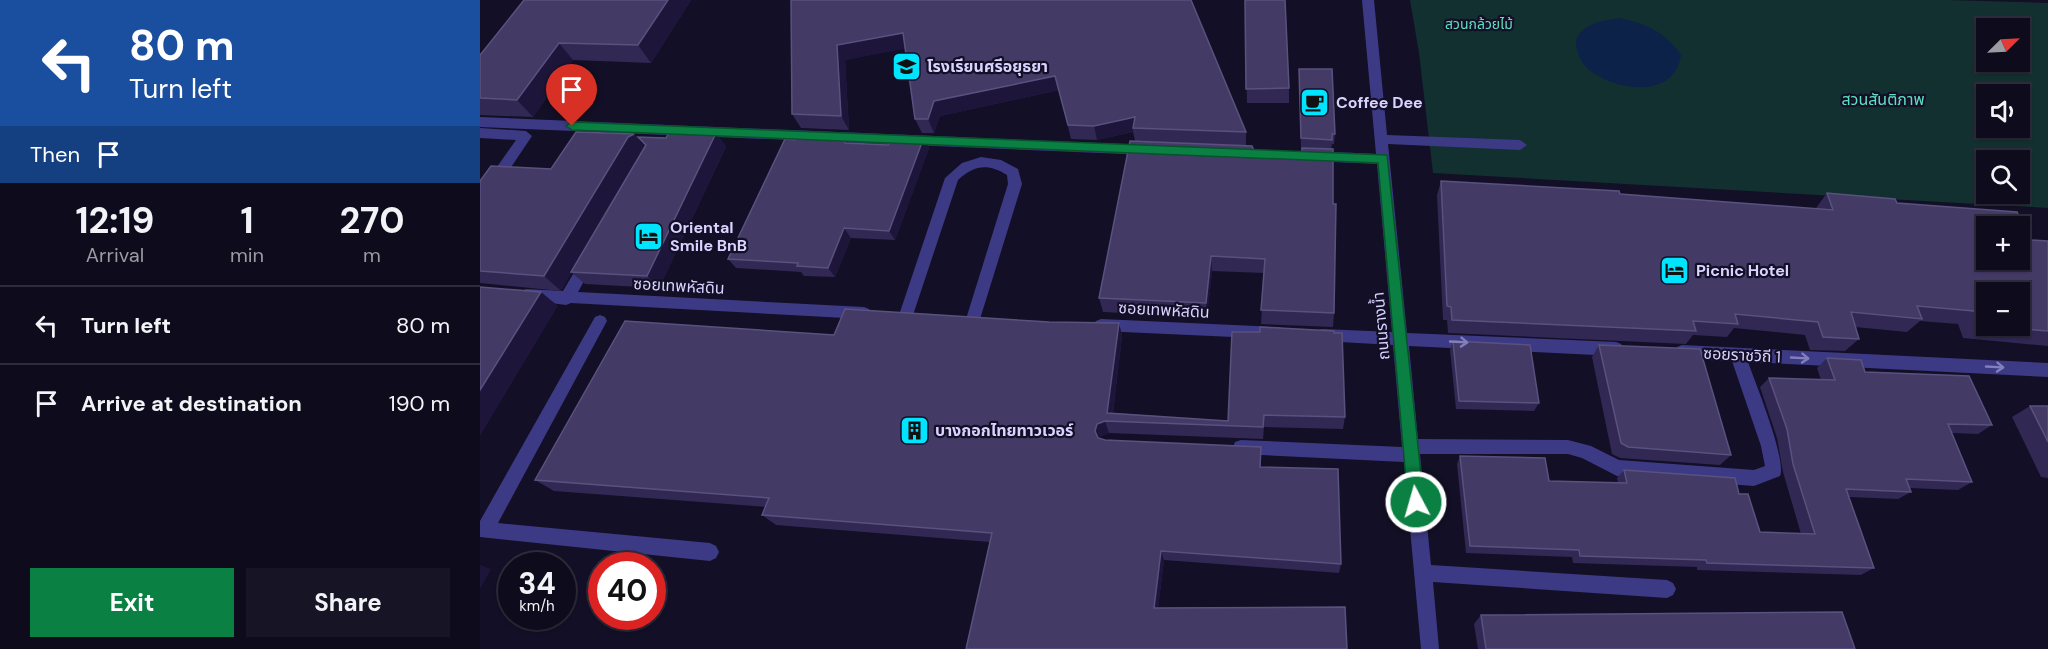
<!DOCTYPE html>
<meta charset="utf-8">
<style>
:root{--surface:#0e0b1c;--page:#171425;--text:#f1f3f6;--muted:#9b9ba3;--line:#2e2b3b;--accent:#0b8043}
body{margin:0;font-family:"DM Sans","Noto Sans Thai",sans-serif;background:var(--page);color:var(--text);height:100vh;display:flex;flex-direction:column;font-size:22px;white-space:nowrap}
*{box-sizing:border-box;margin:0}
p{font-size:20px;color:var(--muted)}
.icon{flex:none;width:33px;height:33px;fill:none;stroke:currentColor;stroke-width:2;stroke-linecap:round;stroke-linejoin:round}
.map{position:relative;flex:1;overflow:hidden}
.drawer{display:flex;flex-direction:column;background:var(--surface);width:480px}
.drawer>*{flex:none}
.guide{background:#1a4fa0;color:#fff;overflow:hidden}
.needle{width:39px;rotate:66deg}
.buttons{position:absolute;left:1496px;top:18px;display:grid;gap:12px}
.buttons a{display:grid;place-items:center;width:54px;height:54px;border-radius:0px;background:var(--surface);box-shadow:0 2px 4px #0004,0 0 0 2px var(--line);font-size:30px}
.speed{position:absolute;left:18px;top:552px;display:flex;gap:12px;font-size:30px;font-weight:700;text-align:center}
.speed>*{display:grid;place-content:center;width:78px;height:78px;border-radius:50%;background:var(--surface);box-shadow:0 2px 4px #0004,0 0 0 2px var(--line);line-height:1}
.speed small{font-size:15px;font-weight:400}
.speed .limit{border:9px solid #d22;background:#fff;color:#111}
.pin{position:absolute;display:grid;place-items:center;width:51px;height:51px;color:#fff;margin:-62px -26px;border-radius:50% 50% 50% 0;rotate:-45deg;box-shadow:0 0 6px #0007}
.pin .icon{rotate:45deg}
.me{position:absolute;width:66px;margin:-33px;rotate:354deg;stroke-linejoin:round;filter:drop-shadow(0 0 4px #0008)}
.turn{display:flex;align-items:center;gap:21px;height:126px;padding:0 30px;font-size:27px}
.turn .icon{width:78px;height:78px;stroke-width:2.5}
.turn b{display:block;font-size:42px;line-height:51px}
.then{display:flex;align-items:center;height:57px;padding:0 30px;background:#0003;gap:12px;font-size:22px}
.eta{display:flex;justify-content:space-evenly;align-items:center;height:102px;text-align:center}
.eta b{font-size:36px;font-weight:700;line-height:42px}
.primary-button{display:flex;gap:12px;margin-top:auto;padding:12px 30px}
.primary-button a{flex:1;height:69px;border-radius:0px;background:var(--accent);color:#fff;font-size:24px;font-weight:700;line-height:69px;text-align:center}
.primary-button a+a{background:var(--page);color:var(--text)}
ul{padding:0;list-style:none}
li{display:flex;align-items:center;gap:18px;height:78px;padding:0 30px;border-top:2px solid var(--line)}
li div{flex:1}
li b{display:block;font-size:22px}
li em{font-style:normal}
main{display:flex;flex:1;min-height:0}
.map>svg:first-child{display:block}
</style>
<main>
<section class="drawer">
<div class="guide">
<div class="turn"><svg class="icon" aria-label="left" viewBox="0 0 24 24"><path d="M17 20v-9H6M10 6l-5 5 5 5"/></svg><div><b>80 m</b>Turn left</div></div>
<div class="then">Then<svg class="icon" aria-label="arrive" viewBox="0 0 24 24"><path d="M6 21V4h12l-3 4 3 4H6"/></svg></div>
</div>
<div class="eta">
<div><b>12:19</b><p>Arrival</p></div>
<div><b>1</b><p>min</p></div>
<div><b>270</b><p>m</p></div>
</div>
<ul>
<li><svg class="icon" aria-label="left" viewBox="0 0 24 24"><path d="M17 20v-9H6M10 6l-5 5 5 5"/></svg><div><b>Turn left</b></div><em>80 m</em></li>
<li><svg class="icon" aria-label="arrive" viewBox="0 0 24 24"><path d="M6 21V4h12l-3 4 3 4H6"/></svg><div><b>Arrive at destination</b></div><em>190 m</em></li>
</ul>
<div class="primary-button"><a>Exit</a><a>Share</a></div>
</section>
<div class="map">
<svg width="1568" height="649" viewBox="0 0 1568 649">
<rect width="100%" height="100%" fill="#130f26"/>
<path fill="#12302f" fill-rule="evenodd" d="M930,0H1468L1568,3V208L953,173L939,53ZM1506,28H1539V62H1506ZM1506,94H1539V128H1506ZM1506,160H1539V194H1506Z"/>
<path fill="#0c2248" d="M1140,18C1166,24 1186,32 1201,55C1195,97 1143,92 1115,74C1106,69 1101,62 1098,53C1088,27 1121,20 1140,18Z"/>
<g fill="none" stroke-linecap="round" stroke-linejoin="round">
<g fill="#3d3a85" fill-rule="evenodd">
<path d="M882,0H894L907,135L1040,140L1047,145L1040,150L908,144L927,333L1136,342L1141,344L1144,349L1141,354L1136,356L929,346L938,439L1088,440L1111,446L1139,460L1274,470L1285,466L1281,446L1252,361L1202,359L1197,357L1194,352L1197,347L1202,345L1568,363V377L1268,362C1275,382 1307,460 1300,476L1274,486L1137,476L1102,458L1088,454H940L951,565L1187,580L1193,583L1196,589L1193,595L1187,598L953,582L959,649H941L924,462L761,454L755,452L753,447L755,442L761,440L922,447L913,345L843,341L838,340L835,335L838,330L843,329L912,332L897,164L833,161L826,156L833,151L896,154Z"/>
<path d="M0,117L668,145L675,150L668,155L0,127Z"/>
<path d="M0,128L46,131L52,136L5,206L0,207V191L36,140L0,138Z"/>
<path d="M501,157L521,160L538,169L542,184L500,319L498,323L493,325L488,323L486,319L528,184L527,175C508,163 494,165 478,180L433,315L431,319L426,321L421,319L419,315L465,178L482,163Z"/>
<path d="M107,257L112,259L114,263L98,292L384,307L389,309L391,313L389,317L384,319L91,303L86,305L41,299L39,295L41,291L46,289L83,291L102,259Z"/>
<path d="M120,315L125,317L127,321L18,523L230,543L236,546L239,552L236,558L230,561L0,537V521L115,317Z"/>
<path d="M621,319L798,327L803,328L806,333L803,338L798,339L621,331L616,329L613,325L616,321Z"/>
</g>
</g>
<g fill="#312854">
<path d="M44,0H211L171,63L93,60L53,117L0,115V54H1Z"/>
<path d="M311,0L766,132V145L774,151L822,152V149H821L819,69L855,134L854,144H852L851,149L854,313L853,327L781,324L784,273L732,271L727,317L623,312L619,298L655,141L653,132L617,140L591,139L579,90L460,116L454,133H442L435,119L425,48L365,60L369,130L321,128L312,114Z"/>
<path d="M765,0L809,88V103H767Z"/>
<path d="M236,133L246,147L179,288L105,284L91,272L81,291L0,283V181L71,169L154,134L164,147L165,146L158,137L186,138Z"/>
<path d="M369,143L449,148L415,240L371,238L355,277L324,276L321,272L256,268L248,259Z"/>
<path d="M961,181L1336,209V208L1347,193L1417,203L1550,240L1568,241V346L1483,338L1478,324L1440,321L1427,332L1375,327L1379,339L1365,351L1330,350L1325,335L1254,328L1247,337L1213,335L1206,344L968,333L967,320H963L957,195Z"/>
<path d="M569,322L639,323L642,336L633,413L748,421L752,332L865,417L863,429L784,427L783,439L629,433L621,436L620,438L625,440L781,447V467L861,564L859,573L684,560L678,608L486,649L510,542L296,525L282,515L286,507L74,491L55,480L354,335Z"/>
<path d="M973,341L1059,403L1054,411L976,409L970,350Z"/>
<path d="M1119,345L1251,455L1240,465L1140,458L1132,454L1112,357Z"/>
<path d="M1347,358L1385,372L1512,425L1498,434L1472,433L1492,482L1478,490L1430,488L1431,492L1418,499L1369,497L1394,568L1381,575L1217,570V567L1093,563L1092,557L986,553L977,464L980,456L1069,481L1138,483L1137,478L1144,470L1259,494L1280,532L1321,534L1303,472L1297,438L1280,387L1289,378L1341,380L1337,368Z"/>
<path d="M1550,406H1568V478L1561,477L1532,417Z"/>
<path d="M1001,615L1375,649H998L994,624Z"/>
</g>
<g fill="#1d163a">
<path d="M188,0H211L171,63L158,45Z"/>
<path d="M423,33L429,48L365,60L369,130L361,116L357,45Z"/>
<path d="M79,43L93,60L53,117L37,100Z"/>
<path d="M575,76L579,90L460,116L454,133L448,119L454,101Z"/>
<path d="M655,117L653,128V132L617,140L614,126Z"/>
<path d="M236,133L246,147L179,288L167,276Z"/>
<path d="M154,134L167,150L161,153L81,291L64,276L148,137Z"/>
<path d="M364,134L370,145L365,143Z"/>
<path d="M444,137L449,148L415,240L409,231Z"/>
<path d="M364,228L371,238L355,277L348,268Z"/>
<path d="M731,256L732,271L727,317L726,303Z"/>
<path d="M61,292L78,306L0,436V390Z"/>
<path d="M639,323L642,336L632,421L627,413Z"/>
<path d="M625,421L629,433L621,436L619,443L615,431L617,424Z"/>
<path d="M681,551L684,560L677,616L674,608Z"/>
<path d="M0,565L11,569L0,589Z"/>
</g>
<g fill="#433a66" stroke="#5a527e" stroke-width="1.5" fill-rule="evenodd">
<path d="M44,0H188L158,45L79,43L37,100L0,98V54H1Z"/>
<path d="M311,0H711L766,132L653,128L655,117L614,126L588,125L575,76L454,101L448,119H435L423,33L357,45L361,116L312,114Z"/>
<path d="M765,0H805L809,88L766,89Z"/>
<path d="M819,69H852L855,134H852V140L821,138Z"/>
<path d="M190,131L236,133L167,276L91,272L166,145L158,137L186,138Z"/>
<path d="M96,132L154,134L148,137L64,276L0,271V181L11,166L71,169Z"/>
<path d="M315,132L364,134L365,143L408,145L410,141L440,142L439,137H444L409,231L364,228L348,268L317,266L318,263L248,259L305,139L315,140Z"/>
<path d="M650,141L772,146L774,151L822,152V148L853,149V204H856L854,313L781,310L785,259L731,256L726,303L619,298Z"/>
<path d="M961,181L1139,191L1140,194L1353,210L1347,193L1415,199L1417,203L1537,212L1550,240L1568,241V331L1508,326H1539V292H1506V325H1499L1494,311L1437,306L1442,319L1371,312L1379,339L1343,337L1338,322L1255,314L1258,324L1213,321L1216,331L972,320L971,307L967,306ZM1506,226H1539V260H1506Z"/>
<path d="M0,287L61,292L0,390Z"/>
<path d="M365,309L569,322L639,323L627,413L748,421L752,332H780V327L854,331V333H862L865,417L784,415L783,427L625,421L617,424L615,431L618,438L625,440L781,447L780,467L858,469L861,564L681,551L674,608L865,607L867,649H486L512,533L282,515L289,498L55,480L145,321L354,335Z"/>
<path d="M973,341L1050,345L1059,403L979,401Z"/>
<path d="M1119,345L1220,349L1251,455L1148,447L1141,443Z"/>
<path d="M1347,358L1381,360L1385,372L1489,376L1512,425L1468,424L1492,482L1426,479L1431,492L1366,489L1394,568L1227,563L1226,560L1100,556L1099,550L990,546L980,456L1065,458L1069,481L1147,483L1144,470L1255,478L1259,494H1268L1280,532L1335,534L1313,464L1307,429L1289,378L1355,380Z"/>
<path d="M1550,406H1568V442Z"/>
<path d="M1362,612L1375,649H1006L1001,615Z"/>
</g>
<defs><path id="oneway-shaft" d="M-6 0H5M1.5-3L5.5 0L1.5 3" fill="none" stroke-width="1.6" stroke-linecap="round" stroke-linejoin="round" transform="scale(1.5)"/></defs>
<g stroke="#837fbc">
<use href="#oneway-shaft" transform="translate(979 342) rotate(3)"/>
<use href="#oneway-shaft" transform="translate(1320 358) rotate(3)"/>
<use href="#oneway-shaft" transform="translate(1515 367) rotate(3)"/>
</g>
<path fill="#0b8043" stroke="#07532c" stroke-width="1.5" d="M92,122L907,155L944,502L941,507L936,509L931,507L928,502L898,163L92,130L86,126Z"/>
<defs>
<symbol id="school-square" viewBox="-11 -11 22 22"><rect x="-9" y="-9" width="18" height="18" rx="4" fill="#00e5ff" stroke="#130f26"/><path d="M0-5L7-2L0 1L-7-2ZM-4 1L0 2.5L4 1V4Q0 6-4 4Z" fill="#111"/></symbol>
<symbol id="cafe-square" viewBox="-11 -11 22 22"><rect x="-9" y="-9" width="18" height="18" rx="4" fill="#00e5ff" stroke="#130f26"/><path d="M-5.5-4.5H6V0H3Q3 3.5 0 3.5H-2.5Q-5.5 3.5-5.5 0ZM3-3.2v2h1.7v-2ZM-6 4.5H4V6H-6Z" fill="#111"/></symbol>
<symbol id="hotel-square" viewBox="-11 -11 22 22"><rect x="-9" y="-9" width="18" height="18" rx="4" fill="#00e5ff" stroke="#130f26"/><path d="M-6-4.5h1.5V1H6V5H4.5V3h-9V5H-6ZM-4 0a1.8 1.8 0 1 1 3.6 0ZM.5 0V-2.5h3Q6-2.5 6 0Z" fill="#111"/></symbol>
<symbol id="building-square" viewBox="-11 -11 22 22"><rect x="-9" y="-9" width="18" height="18" rx="4" fill="#00e5ff" stroke="#130f26"/><path d="M-4-6H4V6H1V3H-1V6H-4ZM-2.5-4.3h1.7v1.8h-1.7ZM.8-4.3h1.7v1.8H.8ZM-2.5-1h1.7V.8h-1.7ZM.8-1h1.7V.8H.8Z" fill="#111"/></symbol>
</defs>
<g fill-rule="evenodd">
<use href="#school-square" x="410" y="50" width="33" height="33"/>
<use href="#cafe-square" x="818" y="86" width="33" height="33"/>
<use href="#hotel-square" x="152" y="220" width="33" height="33"/>
<use href="#hotel-square" x="1178" y="254" width="33" height="33"/>
<use href="#building-square" x="418" y="414" width="33" height="33"/>
</g>
<g text-anchor="middle" dominant-baseline="central" stroke-width="4.5" stroke-linejoin="round" paint-order="stroke">
<g font-size="14" fill="#5fe0c0" stroke="#130f26">
<text x="999" y="24">สวนกล้วยไม้</text>
</g>
<g font-size="16" font-weight="bold" fill="#d9d4ff" stroke="#130f26" text-anchor="start">
<text x="447" y="66">โรงเรียนศรีอยุธยา</text>
<text x="856" y="102">Coffee Dee</text>
<text x="190" y="227">Oriental<tspan x="190" dy="18">Smile BnB</tspan></text>
<text x="1216" y="270">Picnic Hotel</text>
<text x="455" y="430">บางกอกไทยทาวเวอร์</text>
</g>
<g font-size="16" fill="#5fe0c0" stroke="#130f26">
<text x="1403" y="99">สวนสันติภาพ</text>
</g>
<g font-size="16" fill="#d9d4ff" stroke="#130f26">
<text transform="translate(199 286) rotate(3)">ซอยเทพหัสดิน</text>
<text transform="translate(684 310) rotate(3)">ซอยเทพหัสดิน</text>
<text transform="translate(901 326) rotate(-95)">ถนนรางน้ำ</text>
<text transform="translate(1262 355) rotate(3)">ซอยราชวิถี 1</text>
</g>
</g>
</svg>
<div class="buttons">
<a><svg class="needle" viewBox="-14 -14 28 28"><path d="M0-13l5 13h-10z" fill="#e53935"/><path d="M0 13l5-13h-10z" fill="#9b9ba3"/></svg></a>
<a><svg class="icon" aria-label="sound" viewBox="0 0 24 24"><path d="M4 9h4l5-4v14l-5-4H4zM17 9q2 3 0 6"/></svg></a>
<a><svg class="icon" aria-label="search" viewBox="0 0 24 24"><circle cx="10" cy="10" r="6"/><path d="M15 15l6 6"/></svg></a>
<a>+</a>
<a>−</a>
</div>
<div class="speed"><div>34<small>km/h</small></div><div class="limit">40</div></div>
<div class="pin" style="left:92px;top:126px;background:#d93025"><svg class="icon" aria-label="arrive" viewBox="0 0 24 24"><path d="M6 21V4h12l-3 4 3 4H6"/></svg></div>
<svg class="me" style="left:936px;top:502px" viewBox="-20 -20 40 40"><circle r="17" fill="#0b8043" stroke="#fff" stroke-width="3"/><path d="M0-11L8 9 0 5-8 9z" fill="#fff"/></svg>
</div>
</main>
